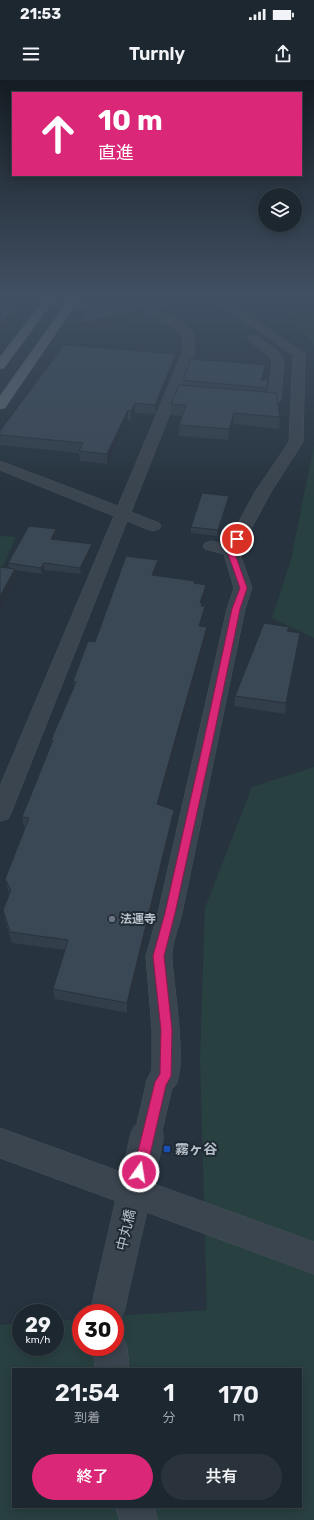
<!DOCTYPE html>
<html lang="ja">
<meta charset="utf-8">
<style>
:root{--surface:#1d272f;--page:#2a333b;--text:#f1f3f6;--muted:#a0a5aa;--line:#3b444b;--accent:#db2777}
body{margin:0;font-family:Rubik,"Noto Sans JP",sans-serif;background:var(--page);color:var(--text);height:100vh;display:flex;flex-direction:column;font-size:15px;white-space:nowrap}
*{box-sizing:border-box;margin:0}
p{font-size:13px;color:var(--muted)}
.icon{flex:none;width:22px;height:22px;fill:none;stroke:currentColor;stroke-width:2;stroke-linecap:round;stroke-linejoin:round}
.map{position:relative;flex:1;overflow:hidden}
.drawer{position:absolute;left:12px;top:1288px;width:290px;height:140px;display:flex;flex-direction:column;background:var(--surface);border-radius:0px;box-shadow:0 2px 10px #0003,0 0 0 1px var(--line)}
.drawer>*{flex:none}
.hud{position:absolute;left:12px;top:12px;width:290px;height:84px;border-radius:0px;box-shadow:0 2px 10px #0003,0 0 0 1px var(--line);background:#db2777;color:#fff;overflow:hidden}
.tools{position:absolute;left:258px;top:108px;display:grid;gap:8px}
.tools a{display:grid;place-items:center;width:44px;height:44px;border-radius:50%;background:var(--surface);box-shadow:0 2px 10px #0003,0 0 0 1px var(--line);font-size:20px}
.speed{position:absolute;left:12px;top:1224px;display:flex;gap:8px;font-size:20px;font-weight:700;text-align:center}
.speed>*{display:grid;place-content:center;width:52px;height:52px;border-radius:50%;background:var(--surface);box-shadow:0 2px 10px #0003,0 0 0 1px var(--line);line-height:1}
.speed small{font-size:10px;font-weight:400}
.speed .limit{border:6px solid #d22;background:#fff;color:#111}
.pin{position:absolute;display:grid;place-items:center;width:34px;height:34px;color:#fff;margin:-17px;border:2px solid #fff;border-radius:50%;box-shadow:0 1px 4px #0007}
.me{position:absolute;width:44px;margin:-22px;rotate:13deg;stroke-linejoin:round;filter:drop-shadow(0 0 3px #0008)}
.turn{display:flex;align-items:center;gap:14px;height:84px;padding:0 20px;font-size:18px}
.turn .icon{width:52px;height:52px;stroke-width:2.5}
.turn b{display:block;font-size:28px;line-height:34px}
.eta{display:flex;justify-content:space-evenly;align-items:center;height:68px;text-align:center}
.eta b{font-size:24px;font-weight:600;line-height:28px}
.primary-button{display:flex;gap:8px;margin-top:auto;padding:8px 20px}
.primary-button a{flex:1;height:46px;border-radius:24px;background:var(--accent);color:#fff;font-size:16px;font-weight:600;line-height:46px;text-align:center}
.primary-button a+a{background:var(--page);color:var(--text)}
.status{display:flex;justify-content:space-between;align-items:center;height:28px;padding:0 20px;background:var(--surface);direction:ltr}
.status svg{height:11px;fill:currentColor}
header{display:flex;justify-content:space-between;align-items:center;height:52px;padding:0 20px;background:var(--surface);font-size:18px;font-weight:600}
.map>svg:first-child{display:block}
</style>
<div class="status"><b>21:53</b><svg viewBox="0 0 49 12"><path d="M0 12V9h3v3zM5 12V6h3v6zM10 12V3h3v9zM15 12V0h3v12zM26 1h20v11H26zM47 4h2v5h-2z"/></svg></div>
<header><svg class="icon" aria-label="menu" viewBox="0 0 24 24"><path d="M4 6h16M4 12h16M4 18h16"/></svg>Turnly<svg class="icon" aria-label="share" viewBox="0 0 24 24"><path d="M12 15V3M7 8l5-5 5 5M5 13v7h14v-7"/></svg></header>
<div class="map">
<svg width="314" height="1440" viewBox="0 0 314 1440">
<rect width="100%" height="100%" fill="#27343f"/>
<g fill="#294040" fill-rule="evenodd">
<path d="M261,215H314V265L283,229Z"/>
<path d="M314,365V558L272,538L291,480Z"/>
<path d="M0,456L16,457L1,490H0Z"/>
<path d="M314,687V1440H0V1245L21,1243V1267H55V1241L81,1239V1267H115V1236L207,1230L200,979L205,828L252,707ZM13,1289H301V1427H13Z"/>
</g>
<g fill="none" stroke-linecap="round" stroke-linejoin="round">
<defs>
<g id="minor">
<path d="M203,215H213L228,221L305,274L303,362L271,412L239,471L252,508L245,529L182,833C179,846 171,866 172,878C173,903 188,988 175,1006C171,1011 166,1013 160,1016L150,1012L146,1002L152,990V950L146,876L158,833L227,529L234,508L224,474L205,469L203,466L205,463L211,461L226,465L255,412L289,362L293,275L220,225L204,219Z"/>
<path d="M71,220C109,222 171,222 195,256L194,273L131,432L159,443L161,446L159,449L153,451L147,449L127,441L11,733L8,739L0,741V706L114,436L0,390V381L118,426L182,273L183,257C161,232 126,230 95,228C86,227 76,228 67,225L66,223L67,221Z"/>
<path d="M253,255L257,256L279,272L284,281L281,319L279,322C269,324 255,322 245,320L244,317L245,314L250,313L268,315L272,281L270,277L249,260L247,258L249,256Z"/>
<path d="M115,1252L122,1255L127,1267L129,1289H95L93,1267H115Z"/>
<path d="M116,1427H154L158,1440H120Z"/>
</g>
<path id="tertiary" d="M0,1048L314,1162V1194L0,1078Z"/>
<g id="primary">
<path d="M48,215H58L4,288L0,289V277Z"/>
<path d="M72,215H82L5,328L0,329V316Z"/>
</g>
</defs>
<use href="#minor" stroke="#48515b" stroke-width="1"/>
<use href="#tertiary" stroke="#48515b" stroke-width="1"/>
<use href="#primary" stroke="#48515b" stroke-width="1"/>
<use href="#minor" fill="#3b454f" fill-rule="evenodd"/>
<use href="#tertiary" fill="#3b454f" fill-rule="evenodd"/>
<use href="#primary" fill="#59656f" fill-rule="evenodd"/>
<defs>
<path id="minor-bridge-far1" d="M147,1058L160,1002"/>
<path id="minor-bridge" d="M108,1228L147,1057"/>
</defs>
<use href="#minor-bridge-far1" stroke="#48515b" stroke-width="27" stroke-linecap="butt"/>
<use href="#minor-bridge" stroke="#48515b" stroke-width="34" stroke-linecap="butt"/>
<use href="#minor-bridge-far1" stroke="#3b454f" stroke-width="26"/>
<use href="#minor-bridge" stroke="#3b454f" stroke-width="34"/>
</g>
<g fill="#323e49">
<path d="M97,215H187L181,228L164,232L139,225L97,220Z"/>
<path d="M176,274V283L155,334L135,333L131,340H128L107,384L80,381L79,373L0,365V351Z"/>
<path d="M266,291L262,300H268L267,313L280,337L279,349L233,344L228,360L179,356V345L182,336L171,335V324L183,305V300Z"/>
<path d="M228,422L217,456L191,453V447Z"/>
<path d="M57,455L55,459L92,470L81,494L44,490L42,494L15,490L17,501L9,488L8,483Z"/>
<path d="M158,491L156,496L195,503L206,505V516L202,526H205L204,538L202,546L207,558L160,725L174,730V741L127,933L55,919L53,909L65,870L12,863L5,841L3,830L9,814L8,810L5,799L25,749L24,748L22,737L51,664V660L74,607L73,601L95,562Z"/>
<path d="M289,547L288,551L298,564L285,634L234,626L235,616Z"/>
</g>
<g fill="#29323c">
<path d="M24,215H30L18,230V233L0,254V245Z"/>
<path d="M185,215H187L181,228L164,232V227Z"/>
<path d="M145,228V236L76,252V244Z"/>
<path d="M176,274V283L155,334V325Z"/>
<path d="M266,285V291L261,305V300Z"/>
<path d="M135,323V333L131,340V331Z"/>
<path d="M128,330V340L107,384V374Z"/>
<path d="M234,333L233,344L228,360L229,349Z"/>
<path d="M229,416L228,422L217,456L218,450Z"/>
<path d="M56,449L57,455L52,465L51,459Z"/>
<path d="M92,464V470L81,494L80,488Z"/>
<path d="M158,480V491L152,506V495Z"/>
<path d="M44,483V490L42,494L41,488Z"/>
<path d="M15,489L17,501L0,531V516Z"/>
<path d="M206,505V516L202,527L200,523Z"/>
<path d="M205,526L204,538L198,557L199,546Z"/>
<path d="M207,547V558L157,736V724Z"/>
<path d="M300,553L298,564L285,634L286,623Z"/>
<path d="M174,730V741L127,933V923Z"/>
</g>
<g fill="#3a4855" stroke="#29323c">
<path d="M0,215H24L15,226H17L0,245Z"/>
<path d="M97,215H185L181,223L164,227L139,220Z"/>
<path d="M91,221L118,223L145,228L76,244Z"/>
<path d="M64,265L176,274L155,325L135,323L131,331L128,330L107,374L79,371L83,363L0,355V351Z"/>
<path d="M191,279L266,285L261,300H268L267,308L183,300Z"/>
<path d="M179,305L276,313L280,337L234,333L229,349L179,345L186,325L171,324Z"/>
<path d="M202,413L229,416L218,450L191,447Z"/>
<path d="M29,446L56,449L51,459L92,464L80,488L44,483L41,488L8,483Z"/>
<path d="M126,476L158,480L152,495L195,501L194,503L206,505L200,523H202L201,526H205L199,546L207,547L157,724L174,730L127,923L53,909L68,860L10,852L3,830L11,810L5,799L29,738L22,737L53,660H51L76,602L73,601L88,561L95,562Z"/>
<path d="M0,487L15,489L0,516Z"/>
<path d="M264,543L289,547L287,551L300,553L286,623L235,616Z"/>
</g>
<linearGradient id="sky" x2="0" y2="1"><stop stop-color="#151d23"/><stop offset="0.52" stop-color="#415063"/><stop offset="1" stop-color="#415063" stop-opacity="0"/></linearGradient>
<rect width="314" height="416" fill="url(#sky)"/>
<path fill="#db2777" stroke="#8e194d" d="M235,458L241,459L234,471L247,508L240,529L212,664L175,833L164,876L172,950L171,996L166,1005L146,1092L144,1097L139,1099L135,1097L133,1092L155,1002L160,994L161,950L153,876L165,833L203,664L232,529L240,508L227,471Z"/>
<circle fill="#6b7280" stroke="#202a34" stroke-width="1.5" cx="112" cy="839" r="4"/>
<rect fill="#1a4fb4" stroke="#202a34" stroke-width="1.5" x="163" y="1065" width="8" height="8" rx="2"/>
<g text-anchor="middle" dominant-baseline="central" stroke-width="4" stroke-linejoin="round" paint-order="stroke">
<g font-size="12" font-weight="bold" fill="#b8c0c9" stroke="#202a34" text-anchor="start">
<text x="120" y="839">法運寺</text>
</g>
<g font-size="14" font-weight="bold" fill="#b8c0c9" stroke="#202a34" text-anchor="start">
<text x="175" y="1069">霧ヶ谷</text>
</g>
<g font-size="14" fill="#b8c0c9" stroke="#202a34">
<text transform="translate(126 1150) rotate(-77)">中丸橋</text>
</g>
</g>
</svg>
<div class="tools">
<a><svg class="icon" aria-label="layers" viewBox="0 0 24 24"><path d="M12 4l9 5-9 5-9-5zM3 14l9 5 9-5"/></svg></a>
</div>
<div class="speed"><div>29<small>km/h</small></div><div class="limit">30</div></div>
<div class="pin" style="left:237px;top:459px;background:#d93025"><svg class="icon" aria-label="arrive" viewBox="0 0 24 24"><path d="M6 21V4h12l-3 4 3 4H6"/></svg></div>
<svg class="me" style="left:139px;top:1092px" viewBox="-20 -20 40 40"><circle r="17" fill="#db2777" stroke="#fff" stroke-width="3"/><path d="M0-11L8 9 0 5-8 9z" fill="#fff"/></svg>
<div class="hud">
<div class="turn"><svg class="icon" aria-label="ahead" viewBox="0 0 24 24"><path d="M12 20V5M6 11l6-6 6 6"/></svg><div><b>10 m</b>直進</div></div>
</div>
<section class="drawer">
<div class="eta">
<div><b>21:54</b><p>到着</p></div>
<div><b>1</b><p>分</p></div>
<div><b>170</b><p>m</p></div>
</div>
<div class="primary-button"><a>終了</a><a>共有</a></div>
</section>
</div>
